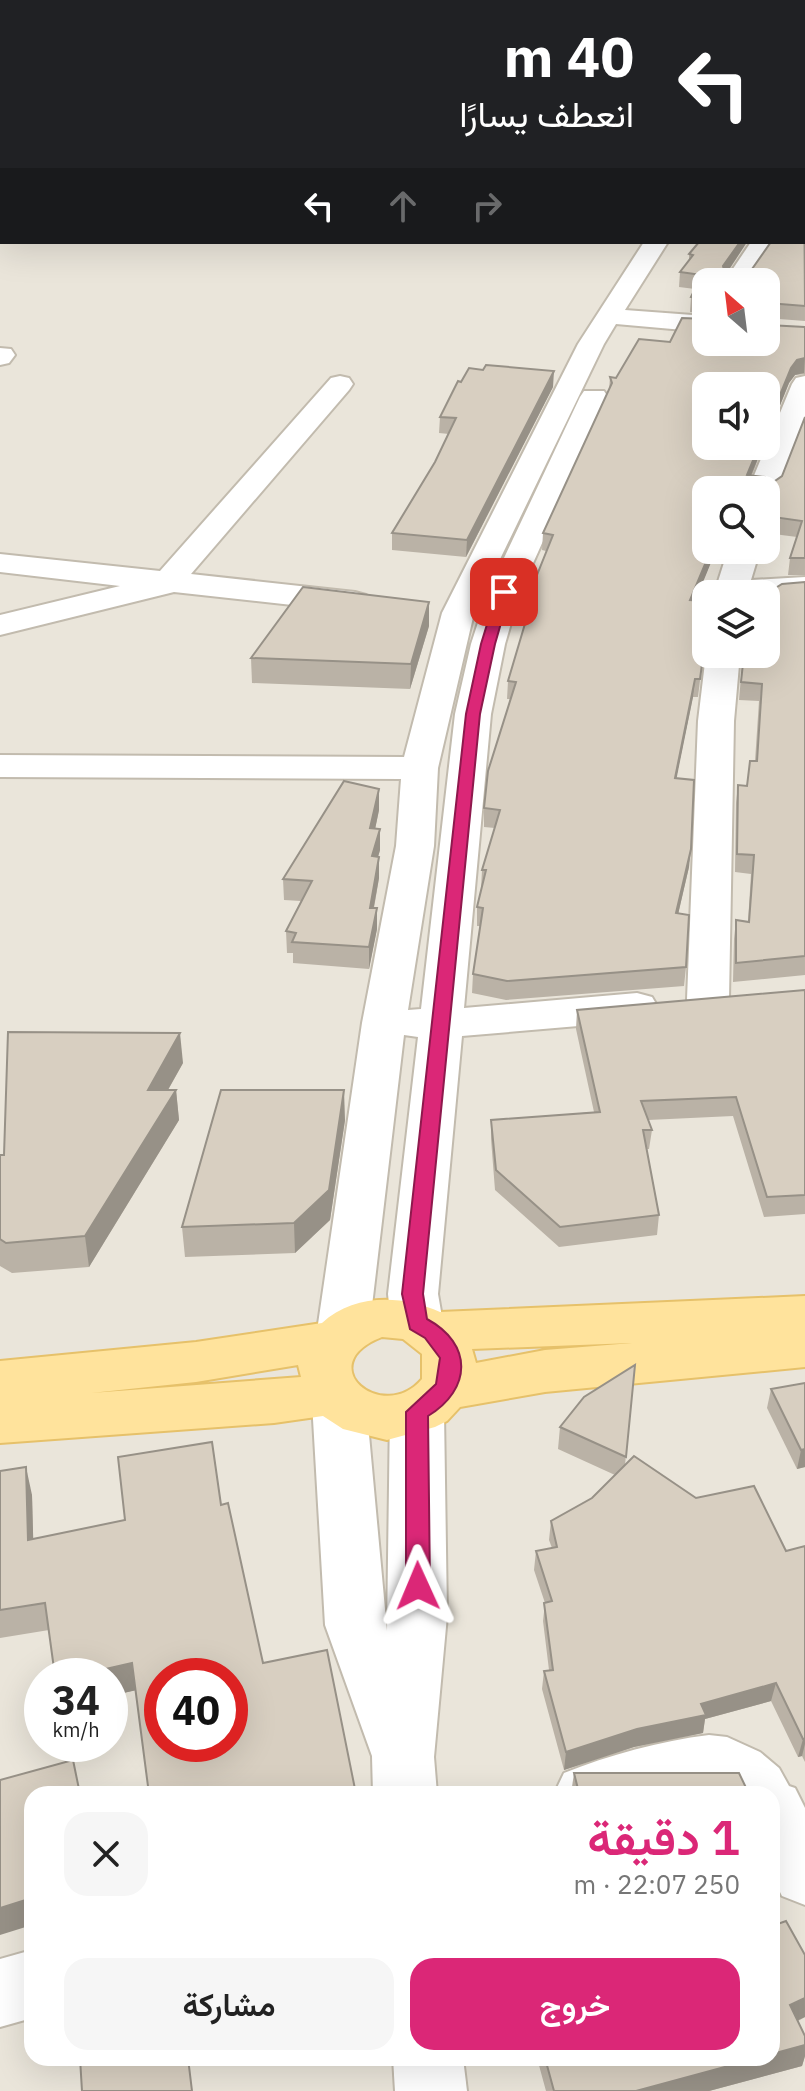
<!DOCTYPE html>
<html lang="ar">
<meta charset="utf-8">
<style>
:root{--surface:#fff;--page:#f6f6f6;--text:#222;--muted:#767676;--accent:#db2777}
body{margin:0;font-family:"IBM Plex Sans",Vazirmatn,sans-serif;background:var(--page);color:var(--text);direction:rtl;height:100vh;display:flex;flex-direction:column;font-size:30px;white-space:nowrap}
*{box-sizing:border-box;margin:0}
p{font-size:26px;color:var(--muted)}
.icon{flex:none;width:44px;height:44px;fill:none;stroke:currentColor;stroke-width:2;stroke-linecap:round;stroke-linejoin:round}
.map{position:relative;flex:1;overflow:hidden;direction:ltr}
.sheet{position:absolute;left:24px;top:1786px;width:756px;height:280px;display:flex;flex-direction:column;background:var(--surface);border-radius:24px;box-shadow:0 8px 32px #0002;direction:rtl}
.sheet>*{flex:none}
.hud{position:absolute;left:0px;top:0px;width:806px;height:244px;box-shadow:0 8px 32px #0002;direction:rtl;background:#202124;color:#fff;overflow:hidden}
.needle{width:52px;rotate:332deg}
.buttons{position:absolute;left:692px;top:268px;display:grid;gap:16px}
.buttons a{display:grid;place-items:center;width:88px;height:88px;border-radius:16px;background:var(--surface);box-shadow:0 8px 32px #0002;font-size:40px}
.speed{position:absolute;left:24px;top:1658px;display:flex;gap:16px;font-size:40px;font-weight:700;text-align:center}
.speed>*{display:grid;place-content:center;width:104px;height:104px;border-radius:50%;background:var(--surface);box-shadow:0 8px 32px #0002;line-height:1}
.speed small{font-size:20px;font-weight:400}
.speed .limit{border:12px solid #d22;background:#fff;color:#111}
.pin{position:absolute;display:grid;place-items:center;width:68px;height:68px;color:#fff;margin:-34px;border-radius:16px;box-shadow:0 4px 12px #0006}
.me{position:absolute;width:88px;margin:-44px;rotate:359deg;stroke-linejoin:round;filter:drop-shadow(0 0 6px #0008)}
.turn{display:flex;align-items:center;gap:28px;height:168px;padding:0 40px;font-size:36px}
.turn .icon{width:104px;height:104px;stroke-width:2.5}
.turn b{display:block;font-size:56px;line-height:68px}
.lanes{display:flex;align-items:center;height:76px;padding:0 40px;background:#0003;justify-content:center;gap:40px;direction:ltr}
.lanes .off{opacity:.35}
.round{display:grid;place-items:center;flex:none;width:84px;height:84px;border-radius:24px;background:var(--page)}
.head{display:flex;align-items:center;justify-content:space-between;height:136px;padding:0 40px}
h1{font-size:48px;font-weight:600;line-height:60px;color:var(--accent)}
.cta{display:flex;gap:16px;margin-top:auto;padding:16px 40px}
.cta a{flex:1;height:92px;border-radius:24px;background:var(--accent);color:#fff;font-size:32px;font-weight:600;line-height:92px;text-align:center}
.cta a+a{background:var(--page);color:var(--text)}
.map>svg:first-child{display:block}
</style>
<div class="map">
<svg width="805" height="2091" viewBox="0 0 805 2091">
<rect width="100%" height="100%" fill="#f6f3ec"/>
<path fill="#eae5da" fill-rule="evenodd" d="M0,0H805V2091H0ZM2,2H804V242H2ZM706,282H766V342H706ZM706,386H766V446H706ZM706,490H766V550H706ZM706,594H766V654H706ZM42,1676H110V1744H42ZM162,1676H230V1744H162ZM32,1794H772V2058H32Z"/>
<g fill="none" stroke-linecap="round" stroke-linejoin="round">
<defs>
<g id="minor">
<path d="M146,0H179L180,2H147Z"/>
<path d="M491,0H525L526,2H492Z"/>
<path d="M805,12V24H804V12Z"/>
<rect x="0" y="19" width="2" height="10"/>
<path d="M805,46V57H804V46Z"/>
<path d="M644,242H668L625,310L706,316V332L616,324L604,344L474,613L438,768L434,846L408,1010L421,1009L455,714L471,644L488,592L580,397L584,391H604L608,397L520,592L505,644L491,714L464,1008L637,993L652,997L658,1007L652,1017L637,1021L462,1036L438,1294L443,1323L435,1337L417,1343L399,1337L391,1323L388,1294L418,1037L404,1035L369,1331L361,1345L343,1351L325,1345L317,1331L362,1023L396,846L401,779L0,777V755L404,757L442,613L578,344Z"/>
<path d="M751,242H775L748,282H724Z"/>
<path d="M0,348L11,349L15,355L9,363L0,365Z"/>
<path d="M340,376L349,378L353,384L349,390L191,574L355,592L366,595L371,602L366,609L355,612L174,592L0,635V615L120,586L0,572V554L160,571L331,378Z"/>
<path d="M805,376V419L778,490L773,496L766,498V490H748L792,384L796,378Z"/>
<path d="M728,550H760L751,580L805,577V597L766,598V594H714Z"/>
<path d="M706,654H740L734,721L729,999L723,1009L708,1013L693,1009L687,999L698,721Z"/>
<path d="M339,1381L358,1387L366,1402L387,1631L390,1412L398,1397L417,1391L436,1397L444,1412L447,1616L434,1757L437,1794H373L372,1756L325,1625L312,1402L320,1387Z"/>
<path d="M709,1735L727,1737L760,1752L779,1768L789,1786L795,1788L805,1808V1905L782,1896L772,1876V1794H554L564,1773C609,1755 660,1741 709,1735Z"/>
<path d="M32,1950V2018L0,2027V1959Z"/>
<path d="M393,2058H463L467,2091H395Z"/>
</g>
<path id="major" d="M805,1296V1367L545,1392L460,1407L447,1421L435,1427L387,1440L343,1429L323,1416L274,1423L0,1443V1361L196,1342L322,1323C354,1293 403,1295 440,1312ZM382,1337L403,1339L422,1354V1379C383,1425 310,1365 382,1337ZM632,1343L545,1350L476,1363L472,1349ZM298,1365L301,1377L91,1393L196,1382Z"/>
</defs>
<use href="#minor" stroke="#c2bbae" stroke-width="4"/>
<use href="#major" stroke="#e6c16a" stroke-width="4"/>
<use href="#minor" fill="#fff" fill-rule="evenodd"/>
<use href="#major" fill="#ffe39c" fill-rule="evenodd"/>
</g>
<g fill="#bab2a6">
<path d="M805,169V321L766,318V282H706V314L690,312L691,297L695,289L679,287L680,272L689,261V254L747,242L729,270L752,269L804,242Z"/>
<path d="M768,325L805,327V374L795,375L789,383L766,440V386L763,446L752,475L769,485L782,476L805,417V575H788L790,558L797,537L766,533V490H706V550H716L695,600L706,651L703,654L698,697H693L676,778L689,867L678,914L686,967L684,986L506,1000L472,993L473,974L480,926H477V907L481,889L482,870L495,828L484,827V808L510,699H507L508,681L531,604V590L546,551L542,550L543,533L609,390L610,377L616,378L670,342Z"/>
<path d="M553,387L466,557L392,550V533L435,462L449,434L439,433L440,417Z"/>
<path d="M805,582V975L733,982L734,939L736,920L748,922L751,874L735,872L736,803L738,785L747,786L755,761L759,701L739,700L743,654H766Z"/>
<path d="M429,626L410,689L252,683L251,658Z"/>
<path d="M379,810L375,829H380V850L378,857H379V878L374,908H377V929L369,969L293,963V953H287L286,931L301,901L284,900L283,879Z"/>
<path d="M805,990V1214L764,1217L733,1116L648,1120L652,1130L649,1149H647L659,1215L657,1235L559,1247L495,1190L491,1139V1120L594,1112L576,1029L577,1010Z"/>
<path d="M183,1063L168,1090H176L179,1120L89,1267L12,1273L0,1266V1155H4Z"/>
<path d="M345,1120L330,1220L295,1253L185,1257L182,1227Z"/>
<path d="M635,1365L625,1465L696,1498L786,1551L805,1546V1762L802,1756L798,1757L771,1701L705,1719L703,1733L634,1747L564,1770L542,1689L544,1671L549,1670L543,1621L545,1603L534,1570L536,1551L552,1548L549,1540L551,1521L592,1498L615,1475L558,1449L560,1427Z"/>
<path d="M805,1383V1467L797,1469L767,1408L771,1389Z"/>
<path d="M212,1442L136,1690L110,1696V1676L49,1630L0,1638V1471L32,1495L33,1539L125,1520Z"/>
<path d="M574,1773L749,1794H571Z"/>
<path d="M772,1926L805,2017L798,2021L805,2036V2056L802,2066L709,2091H546L537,2058H772Z"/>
</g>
<g fill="#979187">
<path d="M740,242H747L722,280L723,266Z"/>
<path d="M805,358L804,373L795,375L789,383L766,440V429L791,368L797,360Z"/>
<path d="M554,371L553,387L466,557L467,540Z"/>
<path d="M759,446H763L745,490L747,475Z"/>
<path d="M711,550H716L689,617L690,600Z"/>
<path d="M429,602V626L410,689L411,664Z"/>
<path d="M706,635V651L703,654L698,697L705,636Z"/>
<path d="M695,679L693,697L673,796L675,778Z"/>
<path d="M379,789V810L371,849L370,828Z"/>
<path d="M380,829V850L372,877V856Z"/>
<path d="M691,849L689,867L674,932L676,913Z"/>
<path d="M379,857V878L370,928V908Z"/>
<path d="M377,908V929L369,969V947Z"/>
<path d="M180,1033L183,1063L151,1120L148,1090Z"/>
<path d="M176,1090L179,1120L89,1267L85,1236Z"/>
<path d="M344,1090L345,1120L330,1220L295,1253L294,1223Z"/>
<path d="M805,1449V1467L797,1469L801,1450Z"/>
<path d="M26,1467L32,1495L34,1567L28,1540Z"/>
<path d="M132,1663L137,1690L110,1696V1676H75Z"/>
<path d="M776,1683L771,1701L705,1719L703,1733L634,1747L564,1770L566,1752L701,1704Z"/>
<path d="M803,1739H805V1744L802,1756L798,1757Z"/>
<path d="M32,1898V1925L0,1935V1908Z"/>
<path d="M805,1998V2017L783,2027L790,2005Z"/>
<path d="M805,2045V2056L802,2066L709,2091H636L758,2058H772V2054Z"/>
</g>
<g fill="#d8cfc1" stroke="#979187" stroke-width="2" fill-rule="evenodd">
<path d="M805,64V152L804,153V66Z"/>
<path d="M804,168L805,306L768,303L766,305V282H706V299L691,297L702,275L680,272L693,255L689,254L699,242H740L723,266L724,270L752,269L771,242H804Z"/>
<path d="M682,318L706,319V342H766V324L768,325L805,327V358L797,360L791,368L766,429V386H706V446H759L747,475L765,477L769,485L782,476L805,417V558H790L802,521L766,516V490H706V550H711L690,600L706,601V635L700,679H695L675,778L694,780L691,849L676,913L689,915L686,967L507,981L473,974L483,908L477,907L486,870H482L500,810L484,808L488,771L516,682L508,681L535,590H531L553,535L543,533L612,383L610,377L616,378L639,339L670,342Z"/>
<path d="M486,365L554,371L467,540L392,533L435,462L456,418L440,417L458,381L461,382L469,368L483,370Z"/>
<path d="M805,582V956L736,963V920L749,922L754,855L737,854L738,785L747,786L750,761H757L762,684L741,682L744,654H766V594L782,584Z"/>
<path d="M303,587L429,602L411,664L251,658Z"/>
<path d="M344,781L379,789L370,828L380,829L372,856L379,857L370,908H377L369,947L292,942L296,933L286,931L312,881L283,879Z"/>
<path d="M805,990V1195L767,1197L736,1097L641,1101L652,1130H643L659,1215L560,1227L496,1170L491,1120L600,1112L577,1010Z"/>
<path d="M8,1032L180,1033L148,1090H176L85,1236L6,1243L0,1239V1155H4Z"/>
<path d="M221,1090H344L329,1190L294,1223L182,1227Z"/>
<path d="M635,1365L626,1457L560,1427L584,1397Z"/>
<path d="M805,1383V1449L801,1450L771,1389Z"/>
<path d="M212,1442L221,1505L228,1503L263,1663L327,1650L356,1794H149L132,1663L75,1676H55L45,1603L0,1610V1471L26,1467L28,1540L125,1520L118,1457ZM162,1676H230V1744H162Z"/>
<path d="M634,1456L696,1498L754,1486L786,1551L805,1546V1739H803L776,1683L701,1704L706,1715L637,1729L566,1752L544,1671L553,1670L544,1603L552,1601L536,1551L557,1547L551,1521L592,1498Z"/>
<path d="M73,1760L80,1794H32V1898L0,1908V1780Z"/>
<path d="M574,1773H739L749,1794H576L579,1793Z"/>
<path d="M786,1921L805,1955V1998L790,2005L805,2036V2045L772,2054V1926Z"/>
<path d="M80,2058H132V2061L149,2058H188L192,2091H82Z"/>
<path d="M545,2058H758L636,2091H554Z"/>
</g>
<path fill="#db2777" stroke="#8e194d" stroke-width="2" d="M504,588L510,592L495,644L480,714L423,1294L427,1319C473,1344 472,1389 428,1416L430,1586L426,1593L418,1596L409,1593L406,1586V1412L436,1384L440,1358L425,1338L410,1329L402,1294L466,714L481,644L497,592Z"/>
</svg>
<div class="buttons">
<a><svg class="needle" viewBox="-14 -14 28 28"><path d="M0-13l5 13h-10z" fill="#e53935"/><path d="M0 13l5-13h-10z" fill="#767676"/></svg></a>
<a><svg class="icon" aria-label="sound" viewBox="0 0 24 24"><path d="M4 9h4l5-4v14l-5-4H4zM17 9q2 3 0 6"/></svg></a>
<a><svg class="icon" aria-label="search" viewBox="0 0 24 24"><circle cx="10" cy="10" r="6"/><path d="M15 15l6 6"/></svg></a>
<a><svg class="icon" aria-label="layers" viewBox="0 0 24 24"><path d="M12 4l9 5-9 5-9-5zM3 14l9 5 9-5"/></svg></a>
</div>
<div class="speed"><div>34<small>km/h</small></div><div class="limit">40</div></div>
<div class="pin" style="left:504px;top:592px;background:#d93025"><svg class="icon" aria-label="arrive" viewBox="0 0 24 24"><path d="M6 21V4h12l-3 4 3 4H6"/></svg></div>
<svg class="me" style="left:418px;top:1586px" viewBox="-20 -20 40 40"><path d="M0-17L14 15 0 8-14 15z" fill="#db2777" stroke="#fff" stroke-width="4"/></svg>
<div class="hud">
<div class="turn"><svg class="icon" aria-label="left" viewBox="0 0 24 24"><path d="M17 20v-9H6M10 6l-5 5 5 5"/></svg><div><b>40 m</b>انعطف يسارًا</div></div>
<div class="lanes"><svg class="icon" aria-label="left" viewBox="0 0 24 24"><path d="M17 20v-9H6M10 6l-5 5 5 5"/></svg><svg class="icon off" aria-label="ahead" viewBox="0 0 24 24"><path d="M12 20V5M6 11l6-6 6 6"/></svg><svg class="icon off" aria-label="right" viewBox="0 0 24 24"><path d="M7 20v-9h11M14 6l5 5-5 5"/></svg></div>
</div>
<section class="sheet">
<div class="head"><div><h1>1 دقيقة</h1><p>250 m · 22:07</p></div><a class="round"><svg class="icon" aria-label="close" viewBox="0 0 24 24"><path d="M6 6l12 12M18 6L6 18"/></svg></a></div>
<div class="cta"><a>خروج</a><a>مشاركة</a></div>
</section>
</div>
